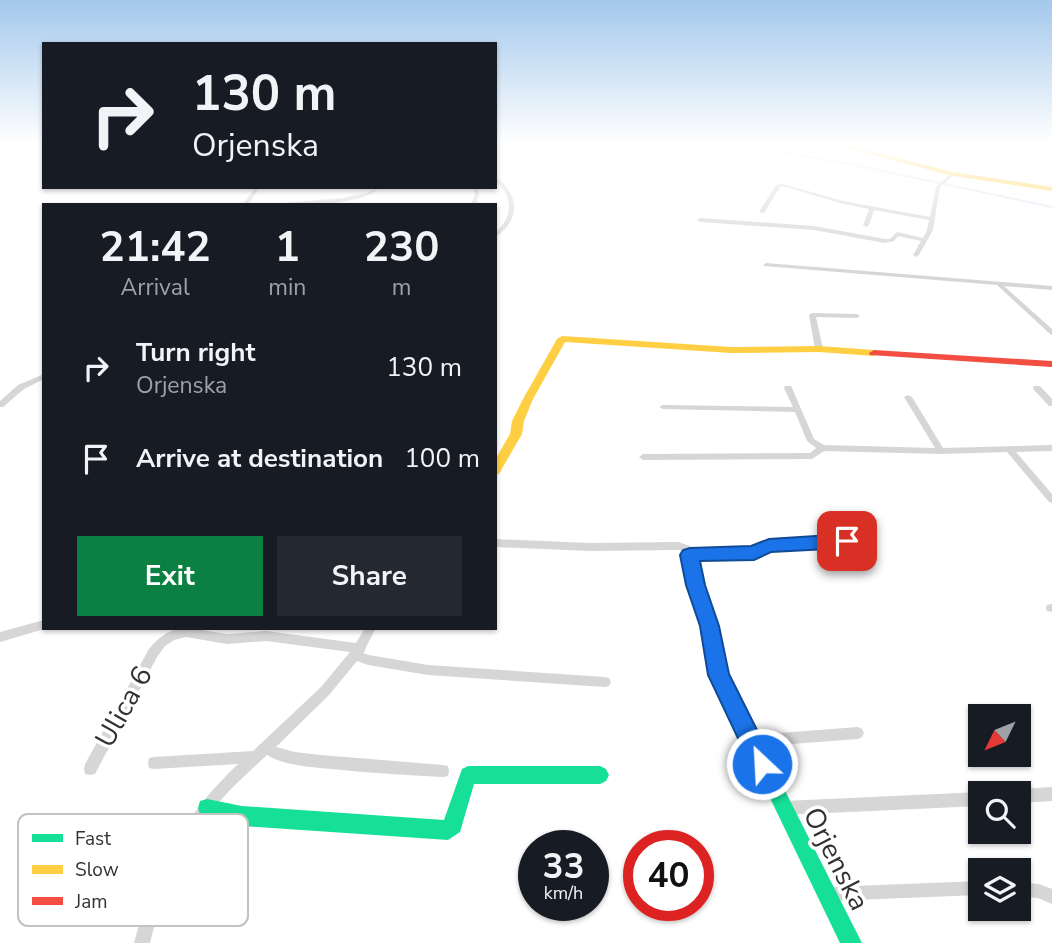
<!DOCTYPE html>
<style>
:root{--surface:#171b24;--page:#242831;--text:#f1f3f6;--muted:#9ea1a6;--accent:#0b8043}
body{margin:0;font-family:"Nunito Sans",sans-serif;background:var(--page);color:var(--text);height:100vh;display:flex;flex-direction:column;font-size:26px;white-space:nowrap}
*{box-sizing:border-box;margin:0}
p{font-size:23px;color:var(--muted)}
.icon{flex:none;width:38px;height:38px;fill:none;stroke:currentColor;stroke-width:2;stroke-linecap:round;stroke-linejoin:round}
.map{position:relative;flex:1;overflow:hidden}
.drawer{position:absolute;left:42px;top:203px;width:455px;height:427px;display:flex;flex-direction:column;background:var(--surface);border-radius:0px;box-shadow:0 2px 5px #0004}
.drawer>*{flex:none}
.top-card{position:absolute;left:42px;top:42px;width:455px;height:147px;border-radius:0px;box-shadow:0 2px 5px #0004;background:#171b24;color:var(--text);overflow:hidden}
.needle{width:46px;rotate:227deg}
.controls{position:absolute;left:968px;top:704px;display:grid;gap:14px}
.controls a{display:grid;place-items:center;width:63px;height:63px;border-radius:0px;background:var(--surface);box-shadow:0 2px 5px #0004;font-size:35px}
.speed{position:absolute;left:518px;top:830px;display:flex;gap:14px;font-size:35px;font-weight:700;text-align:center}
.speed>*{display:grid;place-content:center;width:91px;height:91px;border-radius:50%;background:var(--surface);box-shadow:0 2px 5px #0004;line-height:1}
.speed small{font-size:18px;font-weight:400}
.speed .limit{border:10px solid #d22;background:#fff;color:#111}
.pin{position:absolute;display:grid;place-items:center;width:60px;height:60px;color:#fff;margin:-30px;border-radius:14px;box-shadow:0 4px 10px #0006}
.me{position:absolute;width:77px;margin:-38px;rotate:335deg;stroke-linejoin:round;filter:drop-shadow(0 0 5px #0008)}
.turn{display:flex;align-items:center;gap:24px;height:147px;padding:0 35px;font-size:32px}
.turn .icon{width:91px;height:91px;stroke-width:2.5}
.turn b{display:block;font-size:49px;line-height:60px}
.eta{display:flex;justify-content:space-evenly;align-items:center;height:119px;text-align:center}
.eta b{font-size:42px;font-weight:700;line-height:49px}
.button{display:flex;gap:14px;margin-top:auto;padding:14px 35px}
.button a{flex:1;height:80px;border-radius:0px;background:var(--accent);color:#fff;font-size:28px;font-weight:700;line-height:80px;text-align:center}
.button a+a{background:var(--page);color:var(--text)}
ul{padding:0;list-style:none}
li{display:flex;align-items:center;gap:21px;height:91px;padding:0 35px}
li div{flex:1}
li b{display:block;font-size:26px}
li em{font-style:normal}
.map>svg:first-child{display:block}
</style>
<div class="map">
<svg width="1052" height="943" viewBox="0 0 1052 943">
<rect width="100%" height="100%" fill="#fff"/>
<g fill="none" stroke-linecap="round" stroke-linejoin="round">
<path stroke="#dce7f3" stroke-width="2" d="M727,143L850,164L1052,207"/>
<g fill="#d6d6d6" fill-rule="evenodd">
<path d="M765,143H771L767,145Z"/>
<path d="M951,173L955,174L940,187L933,230L919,255L916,257L913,255L921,241L898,236L894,241L885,243L814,230L700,222L697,220L700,218L814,226L885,239H890L897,232L923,238L927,230L929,220L874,210L869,225L866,227L863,225L869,209L840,203L783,186L780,187L764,213L759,212L776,185L783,184L843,201L930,217L936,187Z"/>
<path d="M495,177C520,193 521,221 495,237V232C514,218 513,195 495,181Z"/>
<path d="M256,187H261L247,205H242Z"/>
<path d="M473,187H477L479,194L476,205H471L475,194Z"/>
<path d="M375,189L377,190C356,207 291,205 263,205L342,198L367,193Z"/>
<path d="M766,263L1052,286V290L1004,286L1052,329V335L1050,334L997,285L764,266L763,265Z"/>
<path d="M812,313L857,314L860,316L857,318L816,317L823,349L819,351L815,349L809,315Z"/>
<path d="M44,374V379L24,389L3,407H0V401L18,385Z"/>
<path d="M785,386H791L792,388L814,439L824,445L935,448L904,397L908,395L912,397L943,448L1052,445V451L1016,452L1052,494V503L1049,502L1007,452L941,454L824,451L812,459L643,460L639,457L643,454L810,453L816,448L807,441L795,412L663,409L659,407L663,405L793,407L784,388Z"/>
<path d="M1034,386H1040L1052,399V406H1049L1034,390L1033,388Z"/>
<path d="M495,539L590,543L678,542L690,546L694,555L693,558L689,559L685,558L683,551L678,550L590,551L495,547Z"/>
<path d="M1051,604H1052V612L1047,611L1046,608L1047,605Z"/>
<path d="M44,620V628H48L0,642V632Z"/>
<path d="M181,628L195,629L227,634L266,631L356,643L365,628H376L366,647L365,651L363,653L369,655L428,665L605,677L609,678L611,682L609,686L605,687L428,675L368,665L357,661L329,695L276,747L295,752L321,755L443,765L448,766L449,771L448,776L443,777C406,775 369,773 332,769C310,767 286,766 267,755C251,770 234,785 220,801C184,842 163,891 150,943H134C153,872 184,815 238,764L154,769L149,768L148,763L149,758L154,757L253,751L321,687L350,652L266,641L227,644L186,637L174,640L165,646L157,657L95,774L90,775L85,774L84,769L85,764L149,649C158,638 167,631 181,628Z"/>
<path d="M858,727L862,729L864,733L862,737L858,739L752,747L748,745L746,741L748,737L752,735Z"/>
<path d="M1052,787V801L1018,803V793H1013L1018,789Z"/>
<path d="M980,792V806L784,815L779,813L777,808L779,803L784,801Z"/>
<path d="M980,881V895L828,901L823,899L821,894L823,889L828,887Z"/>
<path d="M1018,882L1039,884L1052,889V904L1038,898L1018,896Z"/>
</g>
<g fill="#16e098" fill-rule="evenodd">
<path d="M762,754L768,757L862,943H840L753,763L756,757Z"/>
<path d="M468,766H600L606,769L609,775L606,781L600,784H474L460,832L448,840L242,826L200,815L198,808L200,801L207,799L242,806L444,820L462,769Z"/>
</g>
<g fill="#ffcf43" fill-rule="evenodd">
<path d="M827,143H838L953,172L1052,187V191L953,176Z"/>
<path d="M562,336L731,347L819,346L874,350L879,353L874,356L819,352L731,353L565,342L533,399L524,421L522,434L499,474L495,475V460L510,434L512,421L523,399L557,339Z"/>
<path d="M847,536L852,537L854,541L852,545L847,546L771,550L754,558L697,560L702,585L717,626L727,674L771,763L768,769L762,772L756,769L711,675L701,626L688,585L682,555L684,551L689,550L752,548L769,540Z"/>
</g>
<path fill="#f24e42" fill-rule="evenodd" d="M874,350L1052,361V367L870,355L869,353Z"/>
</g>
<linearGradient id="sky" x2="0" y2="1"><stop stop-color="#a3c8ec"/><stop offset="0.52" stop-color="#fff"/><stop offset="1" stop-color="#fff" stop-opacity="0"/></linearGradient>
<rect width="1052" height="275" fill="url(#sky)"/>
<path fill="#1a73e8" stroke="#114b97" stroke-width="2" d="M847,534L853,536L856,541L853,546L847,548L771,552L754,560L700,561L705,585L719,626L729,674L774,764L771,772L762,775L754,772L708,675L700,626L686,585L680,555L683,550L690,548L751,546L769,539Z"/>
<g text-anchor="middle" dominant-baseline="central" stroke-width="7" stroke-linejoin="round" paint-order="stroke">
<g font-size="28" fill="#323232" stroke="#fff">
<text transform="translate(124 707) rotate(-61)">Ulica 6</text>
<text transform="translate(836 859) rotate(63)">Orjenska</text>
</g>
</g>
<rect x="18" y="814" width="230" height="112" rx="10" fill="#fff" stroke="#c2c2c2" stroke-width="2"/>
<rect x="32" y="834" width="31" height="8" fill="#16e098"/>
<rect x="32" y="865" width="31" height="9" fill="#ffcf43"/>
<rect x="32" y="897" width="31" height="8" fill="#f24e42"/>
<g font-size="19" fill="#323232">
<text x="75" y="845">Fast</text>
<text x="75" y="876">Slow</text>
<text x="75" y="908">Jam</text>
</g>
</svg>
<div class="controls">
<a><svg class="needle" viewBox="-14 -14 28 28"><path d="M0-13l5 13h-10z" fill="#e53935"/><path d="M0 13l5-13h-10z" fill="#9ea1a6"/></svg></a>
<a><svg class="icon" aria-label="search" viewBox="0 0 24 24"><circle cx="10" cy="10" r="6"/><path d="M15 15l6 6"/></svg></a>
<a><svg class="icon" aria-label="layers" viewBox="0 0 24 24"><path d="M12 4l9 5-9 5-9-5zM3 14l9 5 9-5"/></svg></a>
</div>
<div class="speed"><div>33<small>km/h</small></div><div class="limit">40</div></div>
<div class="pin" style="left:847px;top:541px;background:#d93025"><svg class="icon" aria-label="arrive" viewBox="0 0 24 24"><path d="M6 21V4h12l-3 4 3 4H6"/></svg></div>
<svg class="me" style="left:762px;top:764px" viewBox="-20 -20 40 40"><circle r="17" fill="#1a73e8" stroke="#fff" stroke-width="3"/><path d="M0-11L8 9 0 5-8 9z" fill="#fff"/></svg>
<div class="top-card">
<div class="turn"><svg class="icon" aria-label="right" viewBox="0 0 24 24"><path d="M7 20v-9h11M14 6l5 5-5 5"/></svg><div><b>130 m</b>Orjenska</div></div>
</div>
<section class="drawer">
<div class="eta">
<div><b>21:42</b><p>Arrival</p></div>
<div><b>1</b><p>min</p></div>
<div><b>230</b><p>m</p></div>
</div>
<ul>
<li><svg class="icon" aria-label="right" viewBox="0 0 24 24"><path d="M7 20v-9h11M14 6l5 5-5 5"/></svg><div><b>Turn right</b><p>Orjenska</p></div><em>130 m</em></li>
<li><svg class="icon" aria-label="arrive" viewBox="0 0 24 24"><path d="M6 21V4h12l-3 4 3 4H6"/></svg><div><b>Arrive at destination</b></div><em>100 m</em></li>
</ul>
<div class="button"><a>Exit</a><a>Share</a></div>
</section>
</div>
